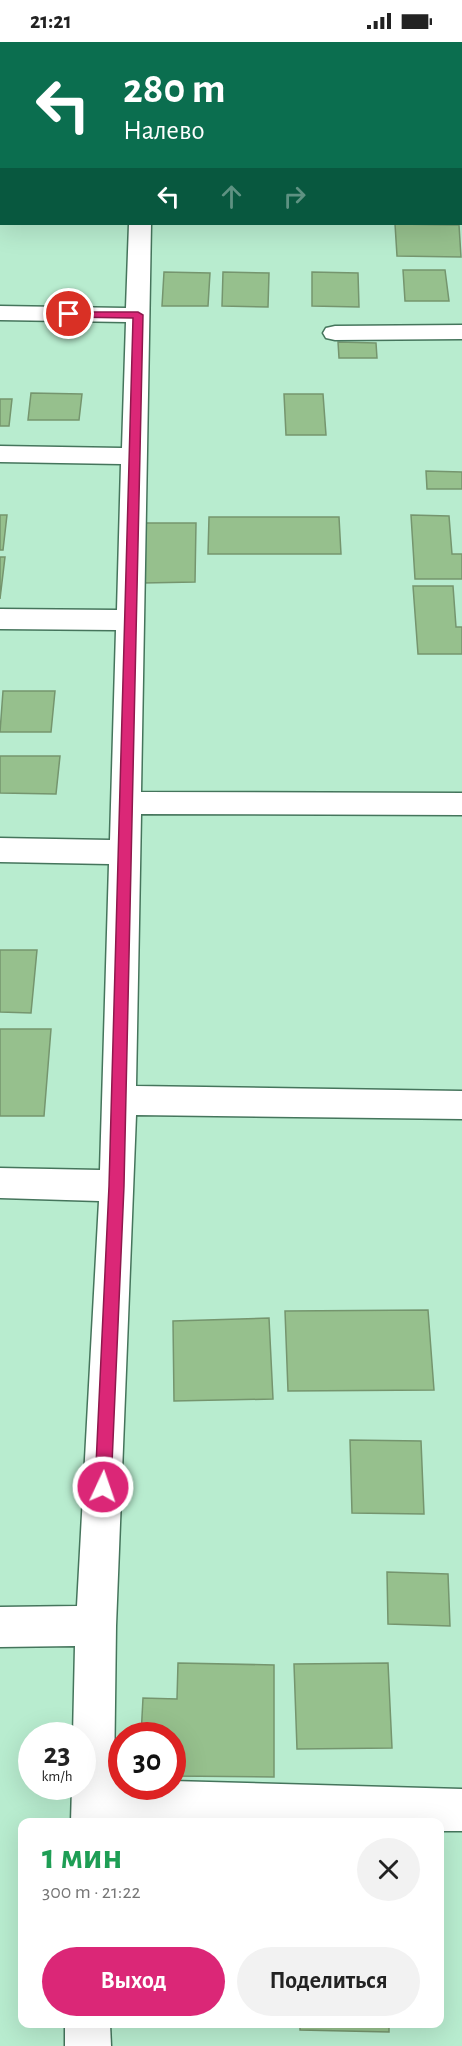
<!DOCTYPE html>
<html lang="ru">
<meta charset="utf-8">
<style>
:root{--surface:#fff;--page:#f2f2f2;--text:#222;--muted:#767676;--accent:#db2777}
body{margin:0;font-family:"Alegreya Sans",sans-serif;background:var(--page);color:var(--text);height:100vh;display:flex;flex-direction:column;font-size:22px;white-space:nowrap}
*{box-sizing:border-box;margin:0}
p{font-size:20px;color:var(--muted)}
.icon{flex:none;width:33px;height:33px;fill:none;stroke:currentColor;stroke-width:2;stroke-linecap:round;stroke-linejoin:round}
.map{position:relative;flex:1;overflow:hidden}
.panel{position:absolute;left:18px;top:1776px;width:426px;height:210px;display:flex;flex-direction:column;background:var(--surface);border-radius:12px;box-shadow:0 6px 24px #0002}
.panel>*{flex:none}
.guide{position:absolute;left:0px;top:0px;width:462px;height:183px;box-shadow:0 6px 24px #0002;background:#0b6e4f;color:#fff;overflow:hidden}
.speed{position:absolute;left:18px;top:1680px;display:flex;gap:12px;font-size:30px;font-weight:700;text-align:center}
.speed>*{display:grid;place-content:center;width:78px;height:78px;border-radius:50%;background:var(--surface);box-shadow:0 6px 24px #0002;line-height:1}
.speed small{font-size:15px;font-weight:400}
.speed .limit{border:9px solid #d22;background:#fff;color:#111}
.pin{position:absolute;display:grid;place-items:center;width:51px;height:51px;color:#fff;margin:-26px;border:3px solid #fff;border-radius:50%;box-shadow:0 2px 6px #0007}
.me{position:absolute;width:66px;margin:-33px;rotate:3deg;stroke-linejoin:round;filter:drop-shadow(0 0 4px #0008)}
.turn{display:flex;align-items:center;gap:21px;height:126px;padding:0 24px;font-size:27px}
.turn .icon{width:78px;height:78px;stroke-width:2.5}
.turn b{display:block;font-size:42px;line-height:51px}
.lanes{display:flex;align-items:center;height:57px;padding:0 24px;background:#0003;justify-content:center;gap:30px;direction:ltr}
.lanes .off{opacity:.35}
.round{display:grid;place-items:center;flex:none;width:63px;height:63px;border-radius:32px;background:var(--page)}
.headline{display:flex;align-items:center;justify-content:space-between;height:102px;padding:0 24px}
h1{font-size:36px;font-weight:700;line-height:45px;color:#1e9e55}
.primary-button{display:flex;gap:12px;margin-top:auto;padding:12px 24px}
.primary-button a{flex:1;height:69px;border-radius:36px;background:var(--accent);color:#fff;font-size:24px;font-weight:700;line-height:69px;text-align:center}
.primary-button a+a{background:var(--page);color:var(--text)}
.status{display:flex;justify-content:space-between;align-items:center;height:42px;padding:0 30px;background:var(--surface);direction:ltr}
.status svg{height:16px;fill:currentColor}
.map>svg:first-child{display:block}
</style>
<div class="status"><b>21:21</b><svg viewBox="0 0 49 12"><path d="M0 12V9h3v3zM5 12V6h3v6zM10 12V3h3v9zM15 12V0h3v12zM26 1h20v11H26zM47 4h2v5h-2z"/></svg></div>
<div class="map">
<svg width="462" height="2004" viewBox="0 0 462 2004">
<rect width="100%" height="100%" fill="#b8eccf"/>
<g fill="#96c08d" stroke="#75956e" stroke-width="1.5">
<path d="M395,182L459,183L461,215L397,214Z"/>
<path d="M403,228H445L449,259H405Z"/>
<path d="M164,230L210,231L208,264H162Z"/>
<path d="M223,230L269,231L268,265L222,264Z"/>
<path d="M312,230L358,231L359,265L312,264Z"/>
<path d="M338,300L376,301L377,316H339Z"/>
<path d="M31,351L82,352L79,378H28Z"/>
<path d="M284,352H323L326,393H286Z"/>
<path d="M0,357H12L9,384H0Z"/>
<path d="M426,429L462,430V447H427Z"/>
<path d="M0,473H7L3,508H0Z"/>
<path d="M411,473L449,474L452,512H462V537H415Z"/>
<path d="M209,475H339L341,512H208Z"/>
<path d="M146,481H196L195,540L143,541Z"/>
<path d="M0,515H5L0,557Z"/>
<path d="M413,544H453L456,585H462V612H418Z"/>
<path d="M3,649H55L51,690H0Z"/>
<path d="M0,714H60L56,752L0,751Z"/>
<path d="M0,908H37L31,971L0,970Z"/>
<path d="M0,987H51L44,1074H0Z"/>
<path d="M428,1268L434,1348L288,1349L285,1269Z"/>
<path d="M269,1276L273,1357L174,1359L173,1279Z"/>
<path d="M350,1398L421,1399L424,1472L352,1471Z"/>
<path d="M387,1530L448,1532L450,1584L388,1582Z"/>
<path d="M178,1621L274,1623V1735L172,1734V1694H141L143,1656L177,1657Z"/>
<path d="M388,1621L392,1706L297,1707L294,1622Z"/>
<path d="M93,1982H196V1984L92,1985Z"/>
<path d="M300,1982H389V1990L300,1988Z"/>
</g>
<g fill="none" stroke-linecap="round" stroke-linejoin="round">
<defs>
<g id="minor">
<rect x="134" y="0" width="20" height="2"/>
<rect x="460" y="98" width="2" height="14"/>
<rect x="0" y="130" width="2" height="14"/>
<path d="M129,182H151L141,750L462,751V773L141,772L136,1044L462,1049V1077L136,1073L116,1584L114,1737L122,1738V1744H172V1739L462,1747V1789H440V1780H71L72,1744H82V1694H73L75,1604L0,1605V1565L77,1564L99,1159L0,1156V1126L100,1128L109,822L0,820V796L110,798L116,588L0,587V567L117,568L121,422L0,420V404L122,406L126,280L0,278V264L126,266Z"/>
<path d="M462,283V297L335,298L326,296L323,291L326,286L335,284Z"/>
<path d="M65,1982H110L111,2004H65Z"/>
</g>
</defs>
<use href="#minor" stroke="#45755c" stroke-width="3"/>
<use href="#minor" fill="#fff" fill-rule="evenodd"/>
</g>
<path fill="#db2777" stroke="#8e194d" stroke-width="1.5" d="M65,270H138L143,273L124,1144L111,1445L108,1451L103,1453L97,1451L95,1445L109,1144L133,276L69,275L64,272Z"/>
</svg>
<div class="speed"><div>23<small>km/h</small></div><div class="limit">30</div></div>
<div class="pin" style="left:69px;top:272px;background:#d93025"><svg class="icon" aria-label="arrive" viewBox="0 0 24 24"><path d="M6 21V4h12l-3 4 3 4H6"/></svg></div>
<svg class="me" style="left:103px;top:1445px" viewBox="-20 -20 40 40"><circle r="17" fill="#db2777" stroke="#fff" stroke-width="3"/><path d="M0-11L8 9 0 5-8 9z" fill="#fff"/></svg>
<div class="guide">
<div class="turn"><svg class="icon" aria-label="left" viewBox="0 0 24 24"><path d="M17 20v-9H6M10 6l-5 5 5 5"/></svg><div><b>280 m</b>Налево</div></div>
<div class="lanes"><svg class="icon" aria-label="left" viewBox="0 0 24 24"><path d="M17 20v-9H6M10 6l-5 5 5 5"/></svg><svg class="icon off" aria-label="ahead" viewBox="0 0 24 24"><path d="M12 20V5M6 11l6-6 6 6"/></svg><svg class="icon off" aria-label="right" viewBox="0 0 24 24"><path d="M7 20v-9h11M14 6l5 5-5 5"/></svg></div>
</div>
<section class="panel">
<div class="headline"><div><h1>1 мин</h1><p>300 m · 21:22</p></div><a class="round"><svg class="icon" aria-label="close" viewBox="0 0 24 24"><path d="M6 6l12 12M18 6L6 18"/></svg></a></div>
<div class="primary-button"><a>Выход</a><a>Поделиться</a></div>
</section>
</div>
